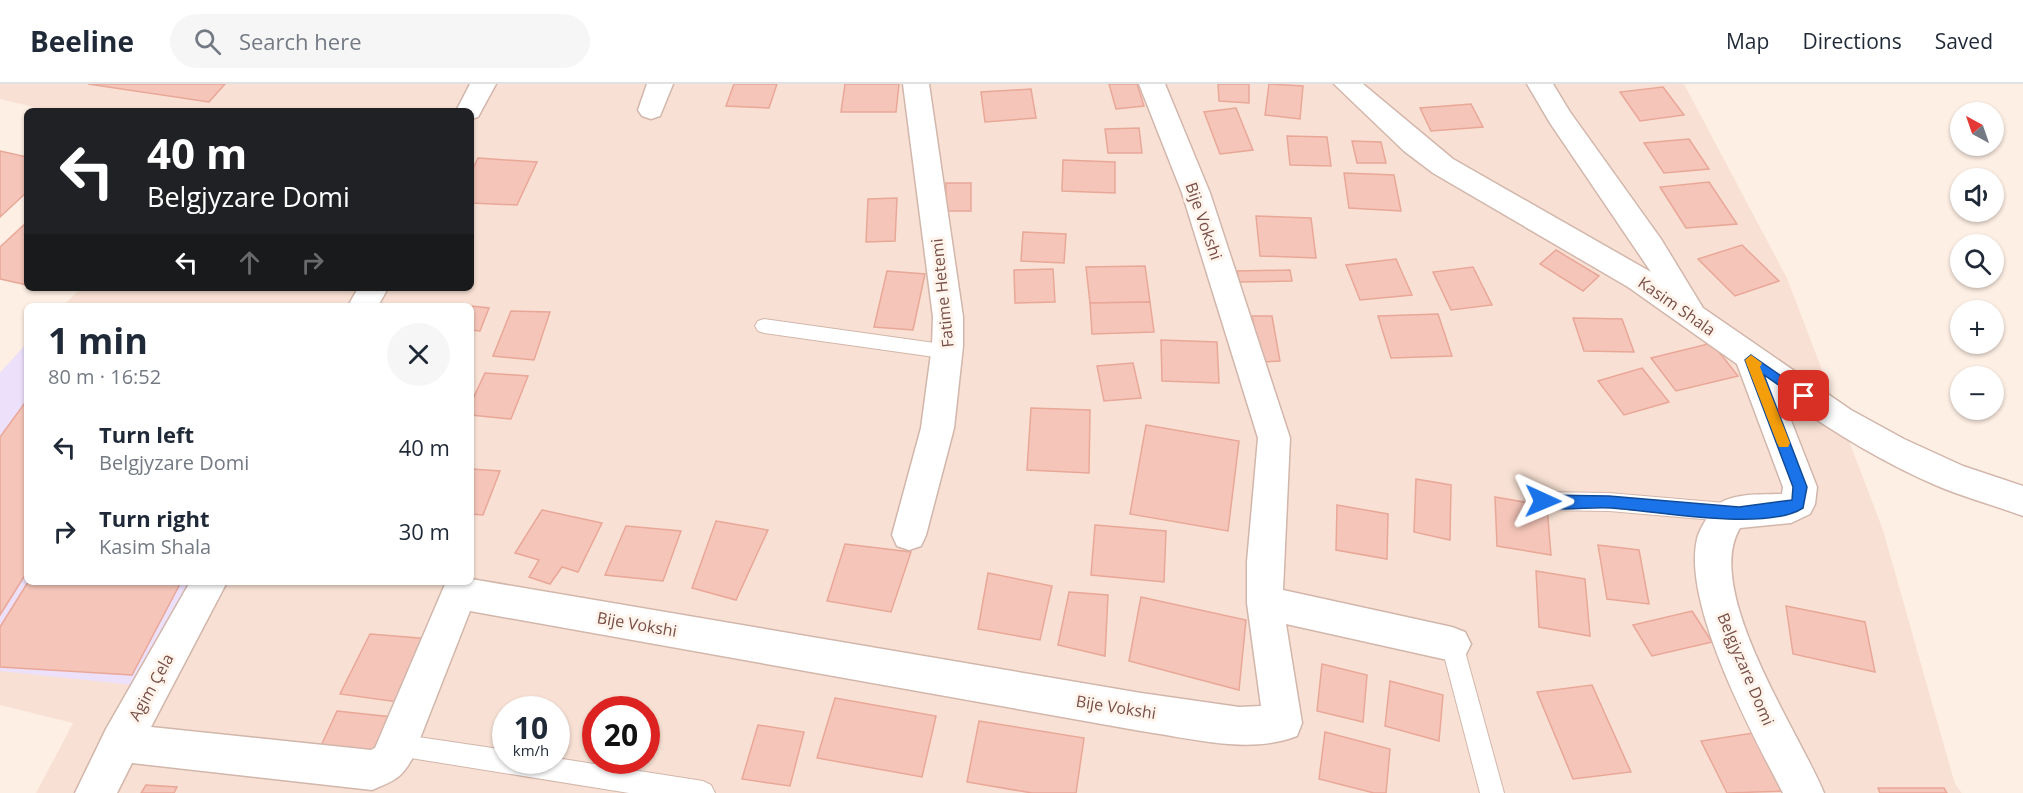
<!DOCTYPE html>
<meta charset="utf-8">
<style>
:root{--surface:#fff;--page:#f6f6f7;--text:#1f2937;--muted:#747a83;--line:#e0e1e3}
body{margin:0;font-family:"Open Sans",sans-serif;background:var(--page);color:var(--text);height:100vh;display:flex;flex-direction:column;font-size:22px;white-space:nowrap}
*{box-sizing:border-box;margin:0}
p{font-size:20px;color:var(--muted)}
.icon{flex:none;width:33px;height:33px;fill:none;stroke:currentColor;stroke-width:2;stroke-linecap:round;stroke-linejoin:round}
.map{position:relative;flex:1;overflow:hidden}
.sheet{position:absolute;left:24px;top:219px;width:450px;height:282px;display:flex;flex-direction:column;background:var(--surface);border-radius:9px;box-shadow:0 2px 4px #0004}
.sheet>*{flex:none}
.top-card{position:absolute;left:24px;top:24px;width:450px;height:183px;border-radius:9px;box-shadow:0 2px 4px #0004;background:#202124;color:#fff;overflow:hidden}
.needle{width:39px;rotate:320deg}
.tools{position:absolute;left:1950px;top:18px;display:grid;gap:12px}
.tools a{display:grid;place-items:center;width:54px;height:54px;border-radius:50%;background:var(--surface);box-shadow:0 2px 4px #0004;font-size:30px}
.speed{position:absolute;left:492px;top:612px;display:flex;gap:12px;font-size:30px;font-weight:700;text-align:center}
.speed>*{display:grid;place-content:center;width:78px;height:78px;border-radius:50%;background:var(--surface);box-shadow:0 2px 4px #0004;line-height:1}
.speed small{font-size:15px;font-weight:400}
.speed .limit{border:9px solid #d22;background:#fff;color:#111}
.pin{position:absolute;display:grid;place-items:center;width:51px;height:51px;color:#fff;margin:-26px;border-radius:12px;box-shadow:0 3px 9px #0006}
.me{position:absolute;width:66px;margin:-33px;rotate:91deg;stroke-linejoin:round;filter:drop-shadow(0 0 4px #0008)}
.turn{display:flex;align-items:center;gap:21px;height:126px;padding:0 24px;font-size:27px}
.turn .icon{width:78px;height:78px;stroke-width:2.5}
.turn b{display:block;font-size:42px;line-height:51px}
.lanes{display:flex;align-items:center;height:57px;padding:0 24px;background:#0003;justify-content:center;gap:30px;direction:ltr}
.lanes .off{opacity:.35}
.round{display:grid;place-items:center;flex:none;width:63px;height:63px;border-radius:32px;background:var(--page)}
.head{display:flex;align-items:center;justify-content:space-between;height:102px;padding:0 24px}
h1{font-size:36px;font-weight:700;line-height:45px}
ul{padding:0;list-style:none}
li{display:flex;align-items:center;gap:18px;height:84px;padding:0 24px}
li div{flex:1}
li b{display:block;font-size:22px}
li em{font-style:normal}
header{display:flex;align-items:center;gap:36px;box-sizing:border-box;height:84px;padding:0 30px;background:var(--surface);border-bottom:2px solid var(--line)}
header strong{font-size:28px}
nav{display:flex;gap:33px;margin-inline-start:auto;font-size:21px}
.search{width:420px;height:54px;background:var(--page);display:flex;align-items:center;gap:15px;box-sizing:border-box;padding:0 21px;border-radius:33px;color:var(--muted);font-size:22px}
.map>svg:first-child{display:block}
</style>
<header>
<strong>Beeline</strong>
<div class="search"><svg class="icon" aria-label="search" viewBox="0 0 24 24"><circle cx="10" cy="10" r="6"/><path d="M15 15l6 6"/></svg>Search here</div>
<nav><a>Map</a><a>Directions</a><a>Saved</a></nav>
</header>
<div class="map">
<svg width="2023" height="709" viewBox="0 0 2023 709">
<rect width="100%" height="100%" fill="#feefe4"/>
<path fill="#f8e1d4" fill-rule="evenodd" d="M0,0H1684L1787,194L1883,446L1955,700L1962,709H36L73,639L0,621V289L27,259V498H471V222H63L81,204H471V27H50L0,15ZM506,626H556V676H506ZM596,626H646V676H596Z"/>
<path fill="#ece0fa" d="M27,259V498H197L143,602L0,587V289Z"/>
<g fill="#f5c5b9" stroke="#e9a798" stroke-width="1.5">
<path d="M88,0H225L209,18Z"/>
<path d="M734,0H777L769,24L726,22Z"/>
<path d="M845,0H899L896,28H841Z"/>
<path d="M1109,0H1137L1144,22L1116,25Z"/>
<path d="M1218,0H1249V19L1219,17Z"/>
<path d="M1269,0L1303,2L1300,35L1265,31Z"/>
<path d="M1663,3L1684,31L1640,37L1620,8Z"/>
<path d="M1031,5L1036,34L985,38L981,8Z"/>
<path d="M1471,20L1483,43L1431,47L1420,24Z"/>
<path d="M1236,24L1253,66L1220,70L1204,28Z"/>
<path d="M1139,44L1142,69H1108L1105,45Z"/>
<path d="M1287,52L1327,53L1331,82L1290,81Z"/>
<path d="M1689,55L1709,85L1664,89L1644,59Z"/>
<path d="M1352,57L1381,58L1386,79H1357Z"/>
<path d="M0,67L27,73V108L0,133Z"/>
<path d="M478,74L537,78L517,121L471,119V89Z"/>
<path d="M1063,76L1115,78V109L1062,107Z"/>
<path d="M1344,89L1394,91L1401,127L1349,124Z"/>
<path d="M1709,98L1737,140L1686,144L1660,103Z"/>
<path d="M946,99H971V127H945Z"/>
<path d="M897,114L895,157L866,158L868,115Z"/>
<path d="M1256,132L1311,134L1316,174L1260,172Z"/>
<path d="M27,138V201L0,195V163Z"/>
<path d="M1023,148L1066,150L1064,179L1021,177Z"/>
<path d="M1742,161L1779,197L1735,212L1698,175Z"/>
<path d="M1556,166L1599,192L1583,207L1540,180Z"/>
<path d="M1396,175L1412,211L1360,216L1346,181Z"/>
<path d="M1145,182L1150,218L1090,219L1086,183Z"/>
<path d="M1473,183L1492,221L1451,226L1433,188Z"/>
<path d="M1053,185L1055,218L1015,219L1014,186Z"/>
<path d="M1290,186L1292,197L1239,198L1237,187Z"/>
<path d="M887,187L925,190L913,246L874,243Z"/>
<path d="M1150,218L1154,248L1092,250L1090,219Z"/>
<path d="M471,222L489,224L480,247L471,246Z"/>
<path d="M511,227L550,228L534,276L493,272Z"/>
<path d="M1438,230L1452,272L1391,274L1378,232Z"/>
<path d="M1252,232H1272L1280,277L1261,278Z"/>
<path d="M1573,234L1622,235L1634,268L1584,267Z"/>
<path d="M1161,256L1217,258L1219,299L1162,297Z"/>
<path d="M1712,259L1738,292L1676,307L1651,274Z"/>
<path d="M1133,279L1141,314L1104,317L1097,282Z"/>
<path d="M1642,284L1669,318L1624,331L1598,297Z"/>
<path d="M485,289L528,292L511,335L471,331V319Z"/>
<path d="M27,316V488L0,531V353Z"/>
<path d="M1031,324L1090,326L1089,389L1027,386Z"/>
<path d="M1146,341L1239,357L1228,447L1130,430Z"/>
<path d="M471,385L500,387L483,431L471,430Z"/>
<path d="M1416,395L1451,401L1450,456L1414,448Z"/>
<path d="M1495,413L1547,422L1551,471L1497,462Z"/>
<path d="M1337,421L1388,430L1387,475L1336,466Z"/>
<path d="M542,426L602,439L578,488L562,483L550,500L529,493L539,476L515,469Z"/>
<path d="M716,437L768,446L736,516L692,504Z"/>
<path d="M1095,441L1166,447L1164,498L1091,491Z"/>
<path d="M626,442L681,447L663,497L605,491Z"/>
<path d="M845,460L911,468L891,528L827,517Z"/>
<path d="M1598,461L1639,466L1649,520L1607,515Z"/>
<path d="M1536,487L1585,495L1590,552L1539,543Z"/>
<path d="M988,489L1052,502L1040,556L978,545Z"/>
<path d="M28,498H181L132,591L0,583V543Z"/>
<path d="M1069,508L1108,511L1105,572L1058,561Z"/>
<path d="M1141,513L1246,536L1239,606L1129,577Z"/>
<path d="M1786,522L1865,538L1875,588L1793,570Z"/>
<path d="M1692,527L1712,558L1652,572L1633,541Z"/>
<path d="M370,550L431,555L405,619L340,610Z"/>
<path d="M1322,580L1367,591L1363,638L1317,627Z"/>
<path d="M1390,597L1443,611L1439,657L1385,642Z"/>
<path d="M1592,601L1631,688L1573,695L1537,608Z"/>
<path d="M835,614L936,632L922,693L817,674Z"/>
<path d="M337,627L392,633L376,671L319,666Z"/>
<path d="M979,637L1084,654L1076,709H1032L967,698Z"/>
<path d="M758,641L804,648L790,702L742,695Z"/>
<path d="M1325,648L1390,665L1386,709H1374L1319,695Z"/>
<path d="M1753,649L1784,707L1727,709L1701,657Z"/>
<path d="M146,701L177,703L174,709H141Z"/>
<path d="M1878,704H1944L1947,709H1880Z"/>
</g>
<g fill="none" stroke-linecap="round" stroke-linejoin="round">
<defs>
<g id="service">
<path d="M764,235L949,261L956,263L958,268L956,273L949,275L764,249L758,247L755,242L758,237Z"/>
<path d="M1543,408L1609,409L1737,420L1744,423L1747,429L1744,435L1737,438L1609,427L1543,426L1536,423L1533,417L1536,411Z"/>
<path d="M1452,550L1460,553L1463,560L1504,709H1480L1441,560L1444,553Z"/>
<path d="M398,650L506,666V676H556V674L703,697L711,701L715,709H629L398,672L390,669L386,661L390,653Z"/>
</g>
<g id="minor">
<path d="M470,0H496L478,33L471,35V27H456Z"/>
<path d="M647,0H673L660,32L651,35L642,32L638,26Z"/>
<path d="M903,0H929L963,233V262L954,344L926,451L921,462L909,466L897,462L892,451L921,344L932,262L933,233Z"/>
<path d="M1139,0H1165L1210,109L1290,354L1283,506L1452,543L1465,548L1471,560L1465,572L1452,577L1286,540L1302,639L1297,652C1249,671 1190,654 1141,647L470,527L412,675C401,695 393,697 372,706L132,679L117,709H75L106,645L190,498H227L151,643L371,666L375,664L446,498H471V495L1141,609L1239,623L1261,622L1247,519V478L1258,354L1182,109Z"/>
<path d="M1334,0H1363L1453,75L1651,188L1550,39L1527,0H1553L1570,28L1661,155L1703,224L1851,326L1904,355L1963,382L2023,402V432C1996,422 1967,414 1940,403C1883,379 1831,347 1781,311L1817,403L1815,420L1810,430L1791,439L1740,444C1702,506 1799,648 1824,709H1783C1752,650 1682,520 1697,455C1699,446 1709,430 1715,423C1730,408 1763,411 1782,410L1783,403L1737,280L1628,203L1433,89L1404,67Z"/>
<path d="M358,204H388L378,222H348Z"/>
</g>
</defs>
<use href="#service" stroke="#d2b6ab" stroke-width="2"/>
<use href="#minor" stroke="#d2b6ab" stroke-width="3"/>
<use href="#service" fill="#fff" fill-rule="evenodd"/>
<use href="#minor" fill="#fff" fill-rule="evenodd"/>
</g>
<path fill="#1a73e8" stroke="#114b97" stroke-width="1.5" d="M1751,271L1810,312L1804,317L1799,315L1764,291L1807,403L1803,424C1766,448 1657,427 1611,424C1589,422 1559,429 1538,421L1536,417L1543,411L1609,412L1739,423L1792,416L1793,403L1745,276Z"/>
<path fill="#f59e0b" d="M1751,271L1762,279L1760,283L1790,359L1788,363H1779L1777,359L1745,276Z"/>
<g text-anchor="middle" dominant-baseline="central" stroke-width="6" stroke-linejoin="round" paint-order="stroke">
<g font-size="16" fill="#784f47" stroke="#fff4ec">
<text transform="translate(1204 137) rotate(71)">Bije Vokshi</text>
<text transform="translate(942 209) rotate(-96)">Fatime Hetemi</text>
<text transform="translate(1677 222) rotate(35)">Kasim Shala</text>
<text transform="translate(637 540) rotate(10)">Bije Vokshi</text>
<text transform="translate(1746 585) rotate(67)">Belgjyzare Domi</text>
<text transform="translate(151 603) rotate(-61)">Agim Çela</text>
<text transform="translate(1116 623) rotate(9)">Bije Vokshi</text>
</g>
</g>
</svg>
<div class="tools">
<a><svg class="needle" viewBox="-14 -14 28 28"><path d="M0-13l5 13h-10z" fill="#e53935"/><path d="M0 13l5-13h-10z" fill="#747a83"/></svg></a>
<a><svg class="icon" aria-label="sound" viewBox="0 0 24 24"><path d="M4 9h4l5-4v14l-5-4H4zM17 9q2 3 0 6"/></svg></a>
<a><svg class="icon" aria-label="search" viewBox="0 0 24 24"><circle cx="10" cy="10" r="6"/><path d="M15 15l6 6"/></svg></a>
<a>+</a>
<a>−</a>
</div>
<div class="speed"><div>10<small>km/h</small></div><div class="limit">20</div></div>
<div class="pin" style="left:1804px;top:312px;background:#d93025"><svg class="icon" aria-label="arrive" viewBox="0 0 24 24"><path d="M6 21V4h12l-3 4 3 4H6"/></svg></div>
<svg class="me" style="left:1543px;top:417px" viewBox="-20 -20 40 40"><path d="M0-17L14 15 0 8-14 15z" fill="#1a73e8" stroke="#fff" stroke-width="4"/></svg>
<div class="top-card">
<div class="turn"><svg class="icon" aria-label="left" viewBox="0 0 24 24"><path d="M17 20v-9H6M10 6l-5 5 5 5"/></svg><div><b>40 m</b>Belgjyzare Domi</div></div>
<div class="lanes"><svg class="icon" aria-label="left" viewBox="0 0 24 24"><path d="M17 20v-9H6M10 6l-5 5 5 5"/></svg><svg class="icon off" aria-label="ahead" viewBox="0 0 24 24"><path d="M12 20V5M6 11l6-6 6 6"/></svg><svg class="icon off" aria-label="right" viewBox="0 0 24 24"><path d="M7 20v-9h11M14 6l5 5-5 5"/></svg></div>
</div>
<section class="sheet">
<div class="head"><div><h1>1 min</h1><p>80 m · 16:52</p></div><a class="round"><svg class="icon" aria-label="close" viewBox="0 0 24 24"><path d="M6 6l12 12M18 6L6 18"/></svg></a></div>
<ul>
<li><svg class="icon" aria-label="left" viewBox="0 0 24 24"><path d="M17 20v-9H6M10 6l-5 5 5 5"/></svg><div><b>Turn left</b><p>Belgjyzare Domi</p></div><em>40 m</em></li>
<li><svg class="icon" aria-label="right" viewBox="0 0 24 24"><path d="M7 20v-9h11M14 6l5 5-5 5"/></svg><div><b>Turn right</b><p>Kasim Shala</p></div><em>30 m</em></li>
</ul>
</section>
</div>
